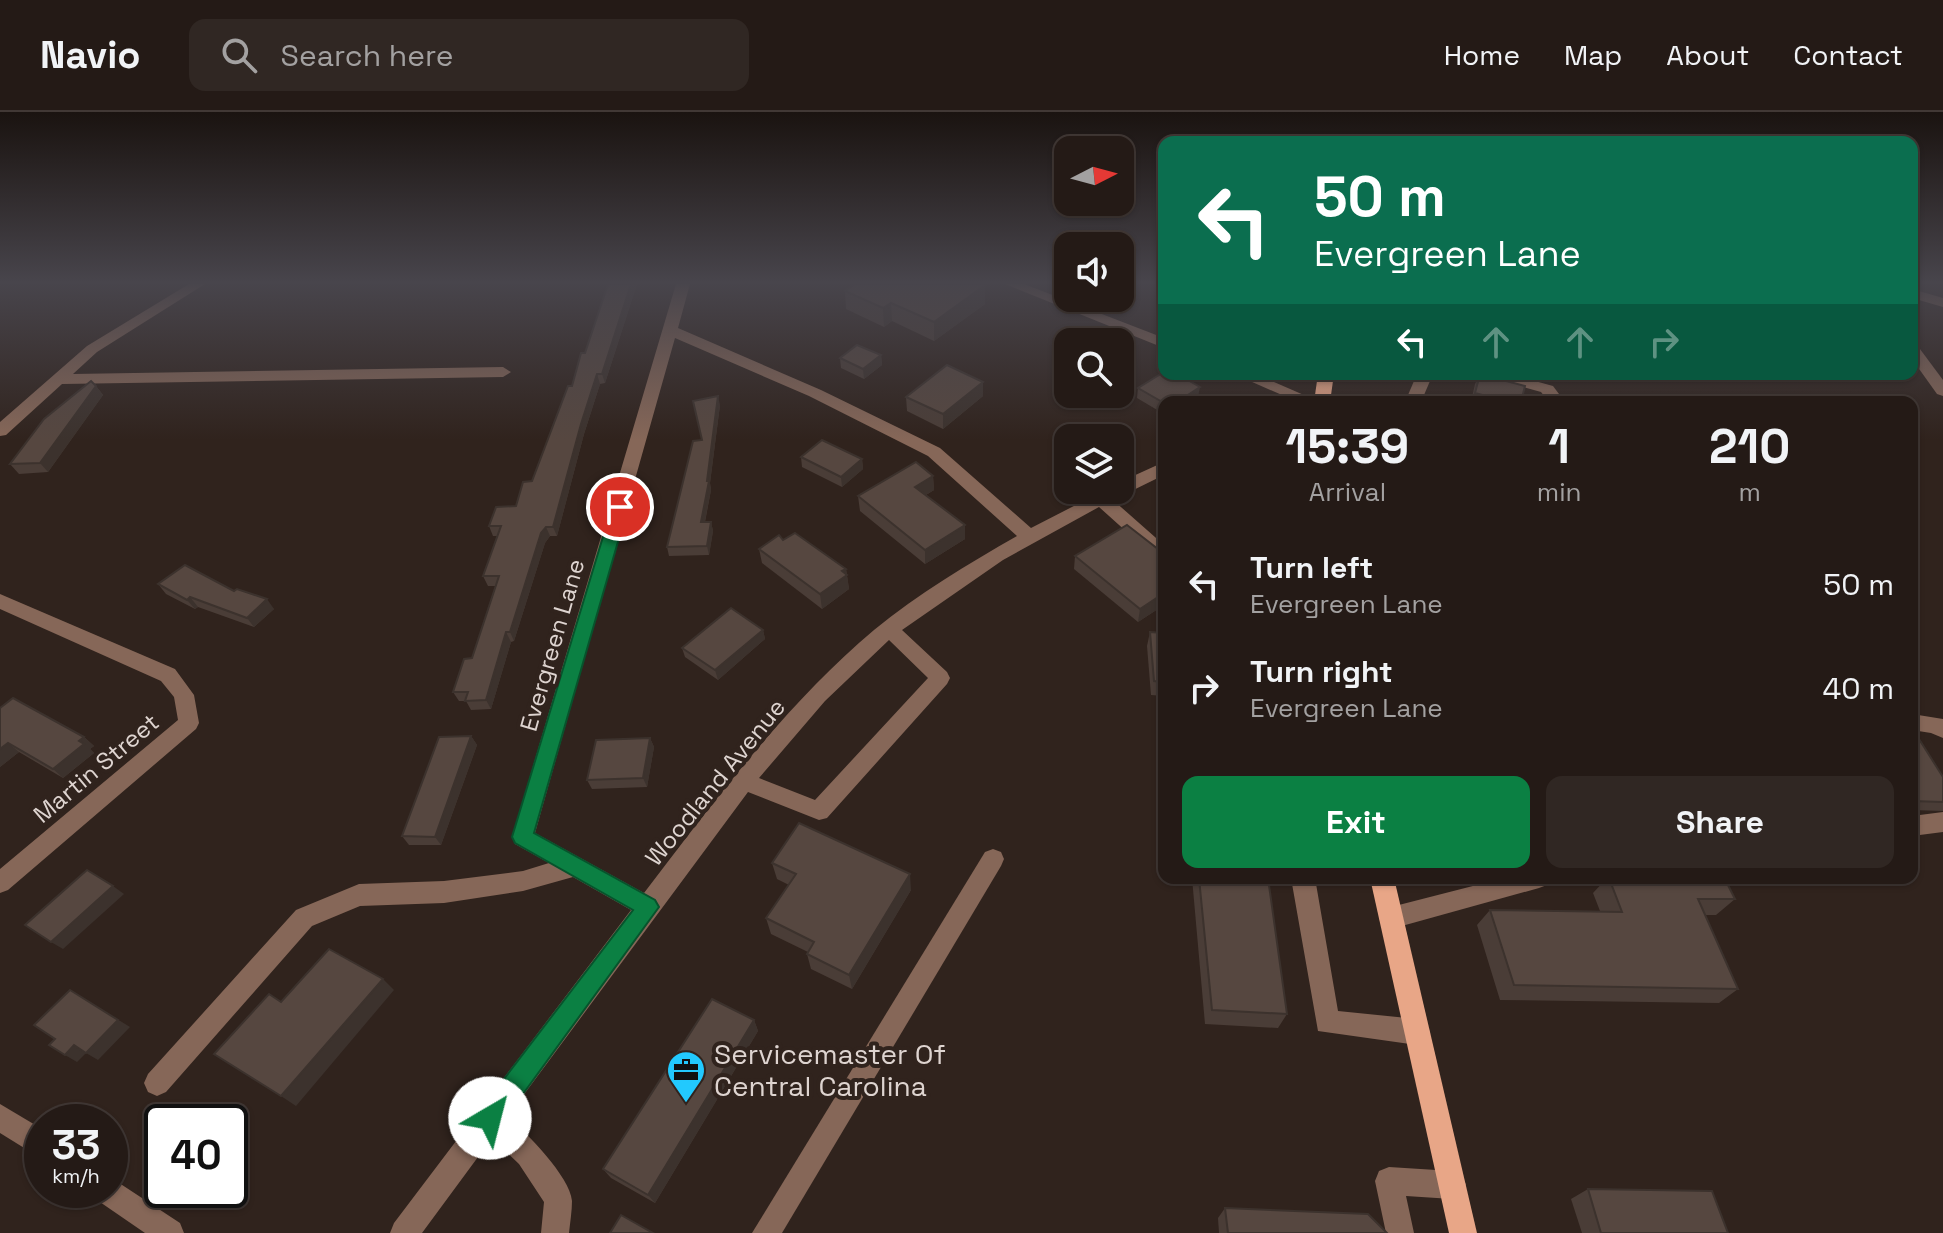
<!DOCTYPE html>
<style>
:root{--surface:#241a16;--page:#302723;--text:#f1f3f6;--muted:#a3a1a1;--line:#413835;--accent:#0b8043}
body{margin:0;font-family:"Space Grotesk",sans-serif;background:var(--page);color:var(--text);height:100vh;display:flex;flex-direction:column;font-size:30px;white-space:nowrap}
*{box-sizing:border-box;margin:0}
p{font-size:26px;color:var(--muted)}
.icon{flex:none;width:44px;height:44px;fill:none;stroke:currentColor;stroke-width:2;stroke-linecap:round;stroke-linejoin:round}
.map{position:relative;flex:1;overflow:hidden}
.details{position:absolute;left:1158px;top:284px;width:760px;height:488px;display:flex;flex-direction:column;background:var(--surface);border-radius:16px;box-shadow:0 2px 6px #0004,0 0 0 2px var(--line)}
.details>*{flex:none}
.guide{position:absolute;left:1158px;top:24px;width:760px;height:244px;border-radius:16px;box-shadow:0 2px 6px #0004,0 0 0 2px var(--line);background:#0b6e4f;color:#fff;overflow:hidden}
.needle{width:52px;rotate:84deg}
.controls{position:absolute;left:1054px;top:24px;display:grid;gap:16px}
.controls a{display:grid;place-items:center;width:80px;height:80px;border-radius:16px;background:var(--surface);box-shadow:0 2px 6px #0004,0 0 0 2px var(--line);font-size:40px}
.speed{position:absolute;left:24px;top:992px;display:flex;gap:16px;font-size:40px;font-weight:700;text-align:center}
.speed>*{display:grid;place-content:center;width:104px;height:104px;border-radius:50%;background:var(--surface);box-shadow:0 2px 6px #0004,0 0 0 2px var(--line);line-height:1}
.speed small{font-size:20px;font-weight:400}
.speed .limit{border:4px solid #111;border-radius:12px;background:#fff;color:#111}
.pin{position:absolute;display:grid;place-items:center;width:68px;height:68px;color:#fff;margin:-34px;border:4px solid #fff;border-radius:50%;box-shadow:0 2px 8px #0007}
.me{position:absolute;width:88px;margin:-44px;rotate:37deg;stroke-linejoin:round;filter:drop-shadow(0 0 6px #0008)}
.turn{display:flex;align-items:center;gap:28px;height:168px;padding:0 24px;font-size:36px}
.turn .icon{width:104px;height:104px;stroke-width:2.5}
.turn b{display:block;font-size:56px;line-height:68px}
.lanes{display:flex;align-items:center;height:76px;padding:0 24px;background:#0003;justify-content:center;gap:40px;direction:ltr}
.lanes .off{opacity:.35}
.eta{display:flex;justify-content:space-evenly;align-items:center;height:136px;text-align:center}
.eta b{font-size:48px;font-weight:700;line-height:56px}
.cta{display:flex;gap:16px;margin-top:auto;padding:16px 24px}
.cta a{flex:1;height:92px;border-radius:16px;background:var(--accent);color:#fff;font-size:32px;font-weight:700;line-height:92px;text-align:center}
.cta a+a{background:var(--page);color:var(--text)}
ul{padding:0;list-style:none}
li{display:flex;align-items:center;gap:24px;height:104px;padding:0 24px}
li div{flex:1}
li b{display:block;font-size:30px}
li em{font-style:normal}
header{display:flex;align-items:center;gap:48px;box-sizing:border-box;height:112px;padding:0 40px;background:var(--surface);border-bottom:2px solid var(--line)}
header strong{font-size:38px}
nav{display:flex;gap:44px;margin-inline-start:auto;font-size:28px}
.search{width:560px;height:72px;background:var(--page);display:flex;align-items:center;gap:20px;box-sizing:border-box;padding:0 28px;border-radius:16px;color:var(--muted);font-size:30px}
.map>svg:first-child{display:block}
</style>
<header>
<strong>Navio</strong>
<div class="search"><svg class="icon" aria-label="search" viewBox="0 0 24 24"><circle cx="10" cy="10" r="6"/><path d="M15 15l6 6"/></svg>Search here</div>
<nav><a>Home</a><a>Map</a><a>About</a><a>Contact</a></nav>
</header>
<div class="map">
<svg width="1943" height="1121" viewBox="0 0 1943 1121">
<rect width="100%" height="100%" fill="#30231d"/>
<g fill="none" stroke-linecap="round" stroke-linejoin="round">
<g fill="#866758" fill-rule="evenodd">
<path d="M189,172H205L97,240L73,262L503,255L511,260L503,265L62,272L6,323L0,324V310L87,234Z"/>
<path d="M676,172H690L678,216L821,278L940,336L1031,416L1105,378H1120V370L1164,350V363L1113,388L1164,433V449L1158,448L1099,395L1003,448L902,518L947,560L950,566L947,572L827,706L819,708L748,680L508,1004C526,1021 570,1064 572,1089C572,1099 570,1111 569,1121H541L544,1090L519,1052L492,1026L422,1121H390L394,1111L631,798L573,765L523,779L444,791L360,794L312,814L166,980L157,984L148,980L144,971L148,962L296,798L359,772L444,769L523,759L549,751L515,732L512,725ZM675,226L809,284L928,344L1017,424C968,452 918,482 874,518C785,593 715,688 644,781L535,721ZM889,528L928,566L815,688L759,666L825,589Z"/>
<path d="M1005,172H1024L1164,226V236Z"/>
<path d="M1912,177L1943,186V195L1912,186Z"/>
<path d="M1912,231L1917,233L1943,268V284L1937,282L1912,247Z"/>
<path d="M1234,262H1256L1320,290H1298Z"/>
<path d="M1417,262H1433L1421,290H1405Z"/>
<path d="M1483,262H1509L1553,274L1565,290H1549L1541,280L1486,265Z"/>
<path d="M0,482L175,557L194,583L199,611L196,617L8,778L0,781V757L178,608L174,585L161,569L0,497Z"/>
<path d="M1912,602L1943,607V626L1931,621L1912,618Z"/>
<path d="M1943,700V720L1912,724V704Z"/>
<path d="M993,737L1001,740L1004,747L1001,754L782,1121H752L985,740Z"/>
<path d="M1291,766H1315L1338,899L1417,907L1426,911L1430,920L1426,929L1417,933L1318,919Z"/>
<path d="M1504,766H1551L1547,773L1539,776L1391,817L1383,814L1379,806L1383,798L1391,795Z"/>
<path d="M0,992L42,1017V1047L0,1021Z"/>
<path d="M1389,1055L1452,1059L1462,1063L1466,1073L1462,1083L1452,1087L1406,1084L1414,1121H1386L1375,1069L1379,1059Z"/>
<path d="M110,1065L180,1111L184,1121H145L97,1088L93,1078H110Z"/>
</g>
<g fill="#e8a687" fill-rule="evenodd">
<path d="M1318,262H1334L1330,290H1314Z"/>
<path d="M1370,766H1394L1477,1121H1449Z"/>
</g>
</g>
<g fill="#4a3d37">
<path d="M608,172H637L605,271L600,272L584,322L557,424H550L545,431L514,529L511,530L491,597L471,598L466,589H459L453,580L472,546L496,474H488L483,464L498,424H493L489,414L516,394L532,369L585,241Z"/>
<path d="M985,173V192L934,229L892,209L884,215L846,197L845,179Z"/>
<path d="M881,243L882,253L864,267L841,256L840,246Z"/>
<path d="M1480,262L1521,290H1471L1475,272Z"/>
<path d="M96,274L103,283L48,360L19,362L10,352Z"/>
<path d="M1138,276L1198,285L1190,290H1164V302L1137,286Z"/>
<path d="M983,284L943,317L907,299L906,285Z"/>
<path d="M720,293L710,371L711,378L705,410H711L713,419L709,443L669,444L667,435L702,328Z"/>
<path d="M801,345L862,347L863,357L842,375L802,355Z"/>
<path d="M933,364L934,378L926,383L965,413V427L925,452L860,399L858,384Z"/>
<path d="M783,428L846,457L849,477L822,497L762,451L759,437Z"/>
<path d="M1158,437L1164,438V493L1138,510L1074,457L1075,444Z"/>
<path d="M158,472L234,479L274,497L254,515L198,495L195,497L166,482Z"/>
<path d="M763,518L765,527L718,568L685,545L682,536Z"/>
<path d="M1150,520L1164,521V584L1151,583L1147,534Z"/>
<path d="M0,596L84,625L94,634L90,637L94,641L63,666L19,640L0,655Z"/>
<path d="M471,624L477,633L441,733H409L402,724Z"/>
<path d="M650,626L654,635L647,675L592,677L587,668Z"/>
<path d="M1912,627L1943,665V699L1912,698Z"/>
<path d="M772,751L911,778L852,877L811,857L807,842L808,840L771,822L766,806L789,773L777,767Z"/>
<path d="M1192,766H1268L1287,902L1278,916L1205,912Z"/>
<path d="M1607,766L1725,767L1735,787L1716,803H1705L1738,877L1719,891L1500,888L1477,813L1490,798L1600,799L1593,781Z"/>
<path d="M754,908L758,919L655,1091L611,1066L603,1057Z"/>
<path d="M1588,1077L1728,1121H1582L1571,1087Z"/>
<path d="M1225,1096L1387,1121H1219L1218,1106Z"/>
</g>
<g fill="#3c322d">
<path d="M631,172H637L605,271L602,262Z"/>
<path d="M985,173V192L934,229V210Z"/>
<path d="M891,191L892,209L884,215L883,196Z"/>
<path d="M881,243L882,253L864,267L863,257Z"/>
<path d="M597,262L600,272L584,322L557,424L553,415L581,312Z"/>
<path d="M983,270V284L943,317V302Z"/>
<path d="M96,274L103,283L48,360L40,351Z"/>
<path d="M1200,275L1198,285L1190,290H1177Z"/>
<path d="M718,284L720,293L710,371L711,378L703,419L701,410Z"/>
<path d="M862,347L863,357L842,375L841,365Z"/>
<path d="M933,364L934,378L916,389L915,375Z"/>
<path d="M711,410L713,419L709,443L707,434Z"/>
<path d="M965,413V427L925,452V438Z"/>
<path d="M546,415L550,424L545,431L514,529L510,520L541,421Z"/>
<path d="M846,457L849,477L822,497L820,482Z"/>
<path d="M1164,481V493L1138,510L1140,497Z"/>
<path d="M190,485L198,495L195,497L187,488Z"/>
<path d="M267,487L274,497L254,515L247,506Z"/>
<path d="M763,518L765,527L718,568L715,558Z"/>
<path d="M506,520L511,530L491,597L486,588Z"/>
<path d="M471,624L477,633L441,733L435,725Z"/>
<path d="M84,625L94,634L90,637L94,641L63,666L53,657Z"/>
<path d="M650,626L654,635L647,675L643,666Z"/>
<path d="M8,631L19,640L0,655V637Z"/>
<path d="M910,762L911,778L852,877L849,863Z"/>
<path d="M113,774L124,782L63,837L51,830Z"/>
<path d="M383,867L394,878L296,994L281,984Z"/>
<path d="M70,878L130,915L98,948L86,941L77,950L65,943Z"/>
<path d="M754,908L758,919L655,1091L648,1083Z"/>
</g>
<g fill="#564740" stroke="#3c322d" stroke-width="2">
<path d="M608,172H631L602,262H597L581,312L553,415H546L541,421L510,520H506L486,588L465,589L468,580H453L464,547L472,546L499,464H483L501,414H489L496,395L516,394L523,370L532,369L568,274H572L581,241H585Z"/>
<path d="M855,172H982L985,173L934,210L891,191L883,196L845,179Z"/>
<path d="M857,233L881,243L863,257L840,246Z"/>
<path d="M947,253L983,270L943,302L906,285Z"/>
<path d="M1164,260V262H1177L1200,275L1177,290H1164V291L1138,276Z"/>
<path d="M1480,262L1525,274L1521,290H1508L1475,281Z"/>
<path d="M91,269L96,274L40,351L10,352L44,307Z"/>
<path d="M718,284L707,369H709L701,410H711L707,434L667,435L693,329L702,328L693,289Z"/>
<path d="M822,328L862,347L841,365L801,345Z"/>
<path d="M916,350L933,364L915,375L965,413L925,438L858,384Z"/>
<path d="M1127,413L1158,437L1164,438V481L1140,497L1075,444Z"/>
<path d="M795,421L846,457L842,459L847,463L820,482L759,437L779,423L783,428Z"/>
<path d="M185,453L234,479L237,477L267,487L247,506L190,485L187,488L158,472Z"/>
<path d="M731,496L763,518L715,558L682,536Z"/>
<path d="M1150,520L1164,521V570L1154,569Z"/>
<path d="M13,586L84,625L79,629L84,632L53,657L8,631L0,637V596Z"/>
<path d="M471,624L435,725L402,724L439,625Z"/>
<path d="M650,626L643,666L587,668L596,628Z"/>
<path d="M1912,627H1919L1943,665V690L1912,689Z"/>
<path d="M799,711L910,762L849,863L807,842L814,830L766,806L796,762L772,751Z"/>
<path d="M87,758L113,774L51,830L25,813Z"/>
<path d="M1199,766H1268L1287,902L1212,898Z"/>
<path d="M1609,766L1725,767L1735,787H1698L1738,877L1514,873L1490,798L1622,800Z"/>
<path d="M329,837L383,867L281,984L214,942L269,882L281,890Z"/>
<path d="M70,878L118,908L86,941L74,933L65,943L49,933L55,927L34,913Z"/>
<path d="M712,887L754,908L648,1083L603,1057Z"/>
<path d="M1588,1077L1712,1079L1728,1121H1601Z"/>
<path d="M1225,1096L1368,1102L1387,1121H1228Z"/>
<path d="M621,1103L653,1121H610Z"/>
</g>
<linearGradient id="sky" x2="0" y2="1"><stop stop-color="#1a1310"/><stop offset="0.52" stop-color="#48454c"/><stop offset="1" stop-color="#48454c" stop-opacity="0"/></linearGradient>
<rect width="1943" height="328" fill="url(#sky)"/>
<path fill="#0b8043" stroke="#07532c" stroke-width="2" d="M620,389L628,395L534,721L655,788L659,795L499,1015L490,1018L481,1015L478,1006L481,997L633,798L515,731L512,725L612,395Z"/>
<defs>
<symbol id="office-pin" viewBox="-11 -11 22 30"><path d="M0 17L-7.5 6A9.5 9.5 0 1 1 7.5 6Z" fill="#22c9fe" stroke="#30231d"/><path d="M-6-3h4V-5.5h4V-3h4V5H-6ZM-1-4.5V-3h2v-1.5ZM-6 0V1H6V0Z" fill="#111"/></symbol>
</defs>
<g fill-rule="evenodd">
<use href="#office-pin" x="664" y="936" width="44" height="60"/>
</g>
<g text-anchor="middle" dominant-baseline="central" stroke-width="8" stroke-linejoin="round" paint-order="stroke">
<g font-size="24" fill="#ded4d0" stroke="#30231d">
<text transform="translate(552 533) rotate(-74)">Evergreen Lane</text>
<text transform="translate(96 656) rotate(-40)">Martin Street</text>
<text transform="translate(715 670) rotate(-51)">Woodland Avenue</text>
</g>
<g font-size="28" fill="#ded4d0" stroke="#30231d" text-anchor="start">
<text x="714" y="942">Servicemaster Of<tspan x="714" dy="32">Central Carolina</tspan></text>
</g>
</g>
</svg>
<div class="controls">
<a><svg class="needle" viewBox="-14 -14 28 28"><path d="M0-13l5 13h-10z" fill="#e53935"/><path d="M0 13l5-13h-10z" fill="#a3a1a1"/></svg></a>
<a><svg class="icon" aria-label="sound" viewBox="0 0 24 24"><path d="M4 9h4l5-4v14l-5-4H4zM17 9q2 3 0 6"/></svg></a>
<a><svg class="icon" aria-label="search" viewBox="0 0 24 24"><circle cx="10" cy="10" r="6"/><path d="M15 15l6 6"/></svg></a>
<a><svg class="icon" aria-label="layers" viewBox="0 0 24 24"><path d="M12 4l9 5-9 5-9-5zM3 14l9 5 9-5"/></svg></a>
</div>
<div class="speed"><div>33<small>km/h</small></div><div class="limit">40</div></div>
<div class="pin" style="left:620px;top:395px;background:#d93025"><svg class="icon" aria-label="arrive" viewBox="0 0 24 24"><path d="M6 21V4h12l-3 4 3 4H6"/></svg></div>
<svg class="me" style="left:490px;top:1006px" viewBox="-20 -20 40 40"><circle r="19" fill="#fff"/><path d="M0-13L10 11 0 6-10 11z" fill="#0b8043"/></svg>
<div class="guide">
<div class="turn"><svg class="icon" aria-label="left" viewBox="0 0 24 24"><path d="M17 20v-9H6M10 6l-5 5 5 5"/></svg><div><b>50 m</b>Evergreen Lane</div></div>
<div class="lanes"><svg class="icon" aria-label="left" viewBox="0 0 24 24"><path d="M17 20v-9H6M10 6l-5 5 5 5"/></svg><svg class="icon off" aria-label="ahead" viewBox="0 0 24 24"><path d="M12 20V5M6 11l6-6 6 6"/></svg><svg class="icon off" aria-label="ahead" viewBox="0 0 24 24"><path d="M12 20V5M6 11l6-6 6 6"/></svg><svg class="icon off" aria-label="right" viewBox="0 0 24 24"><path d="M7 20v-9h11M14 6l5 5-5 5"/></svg></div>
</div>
<section class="details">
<div class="eta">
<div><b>15:39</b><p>Arrival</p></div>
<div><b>1</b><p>min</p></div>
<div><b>210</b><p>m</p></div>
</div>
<ul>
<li><svg class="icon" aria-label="left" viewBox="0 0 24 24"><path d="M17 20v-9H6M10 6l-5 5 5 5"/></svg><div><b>Turn left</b><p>Evergreen Lane</p></div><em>50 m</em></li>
<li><svg class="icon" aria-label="right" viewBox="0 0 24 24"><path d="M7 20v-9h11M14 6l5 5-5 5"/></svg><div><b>Turn right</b><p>Evergreen Lane</p></div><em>40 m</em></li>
</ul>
<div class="cta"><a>Exit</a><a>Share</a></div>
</section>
</div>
